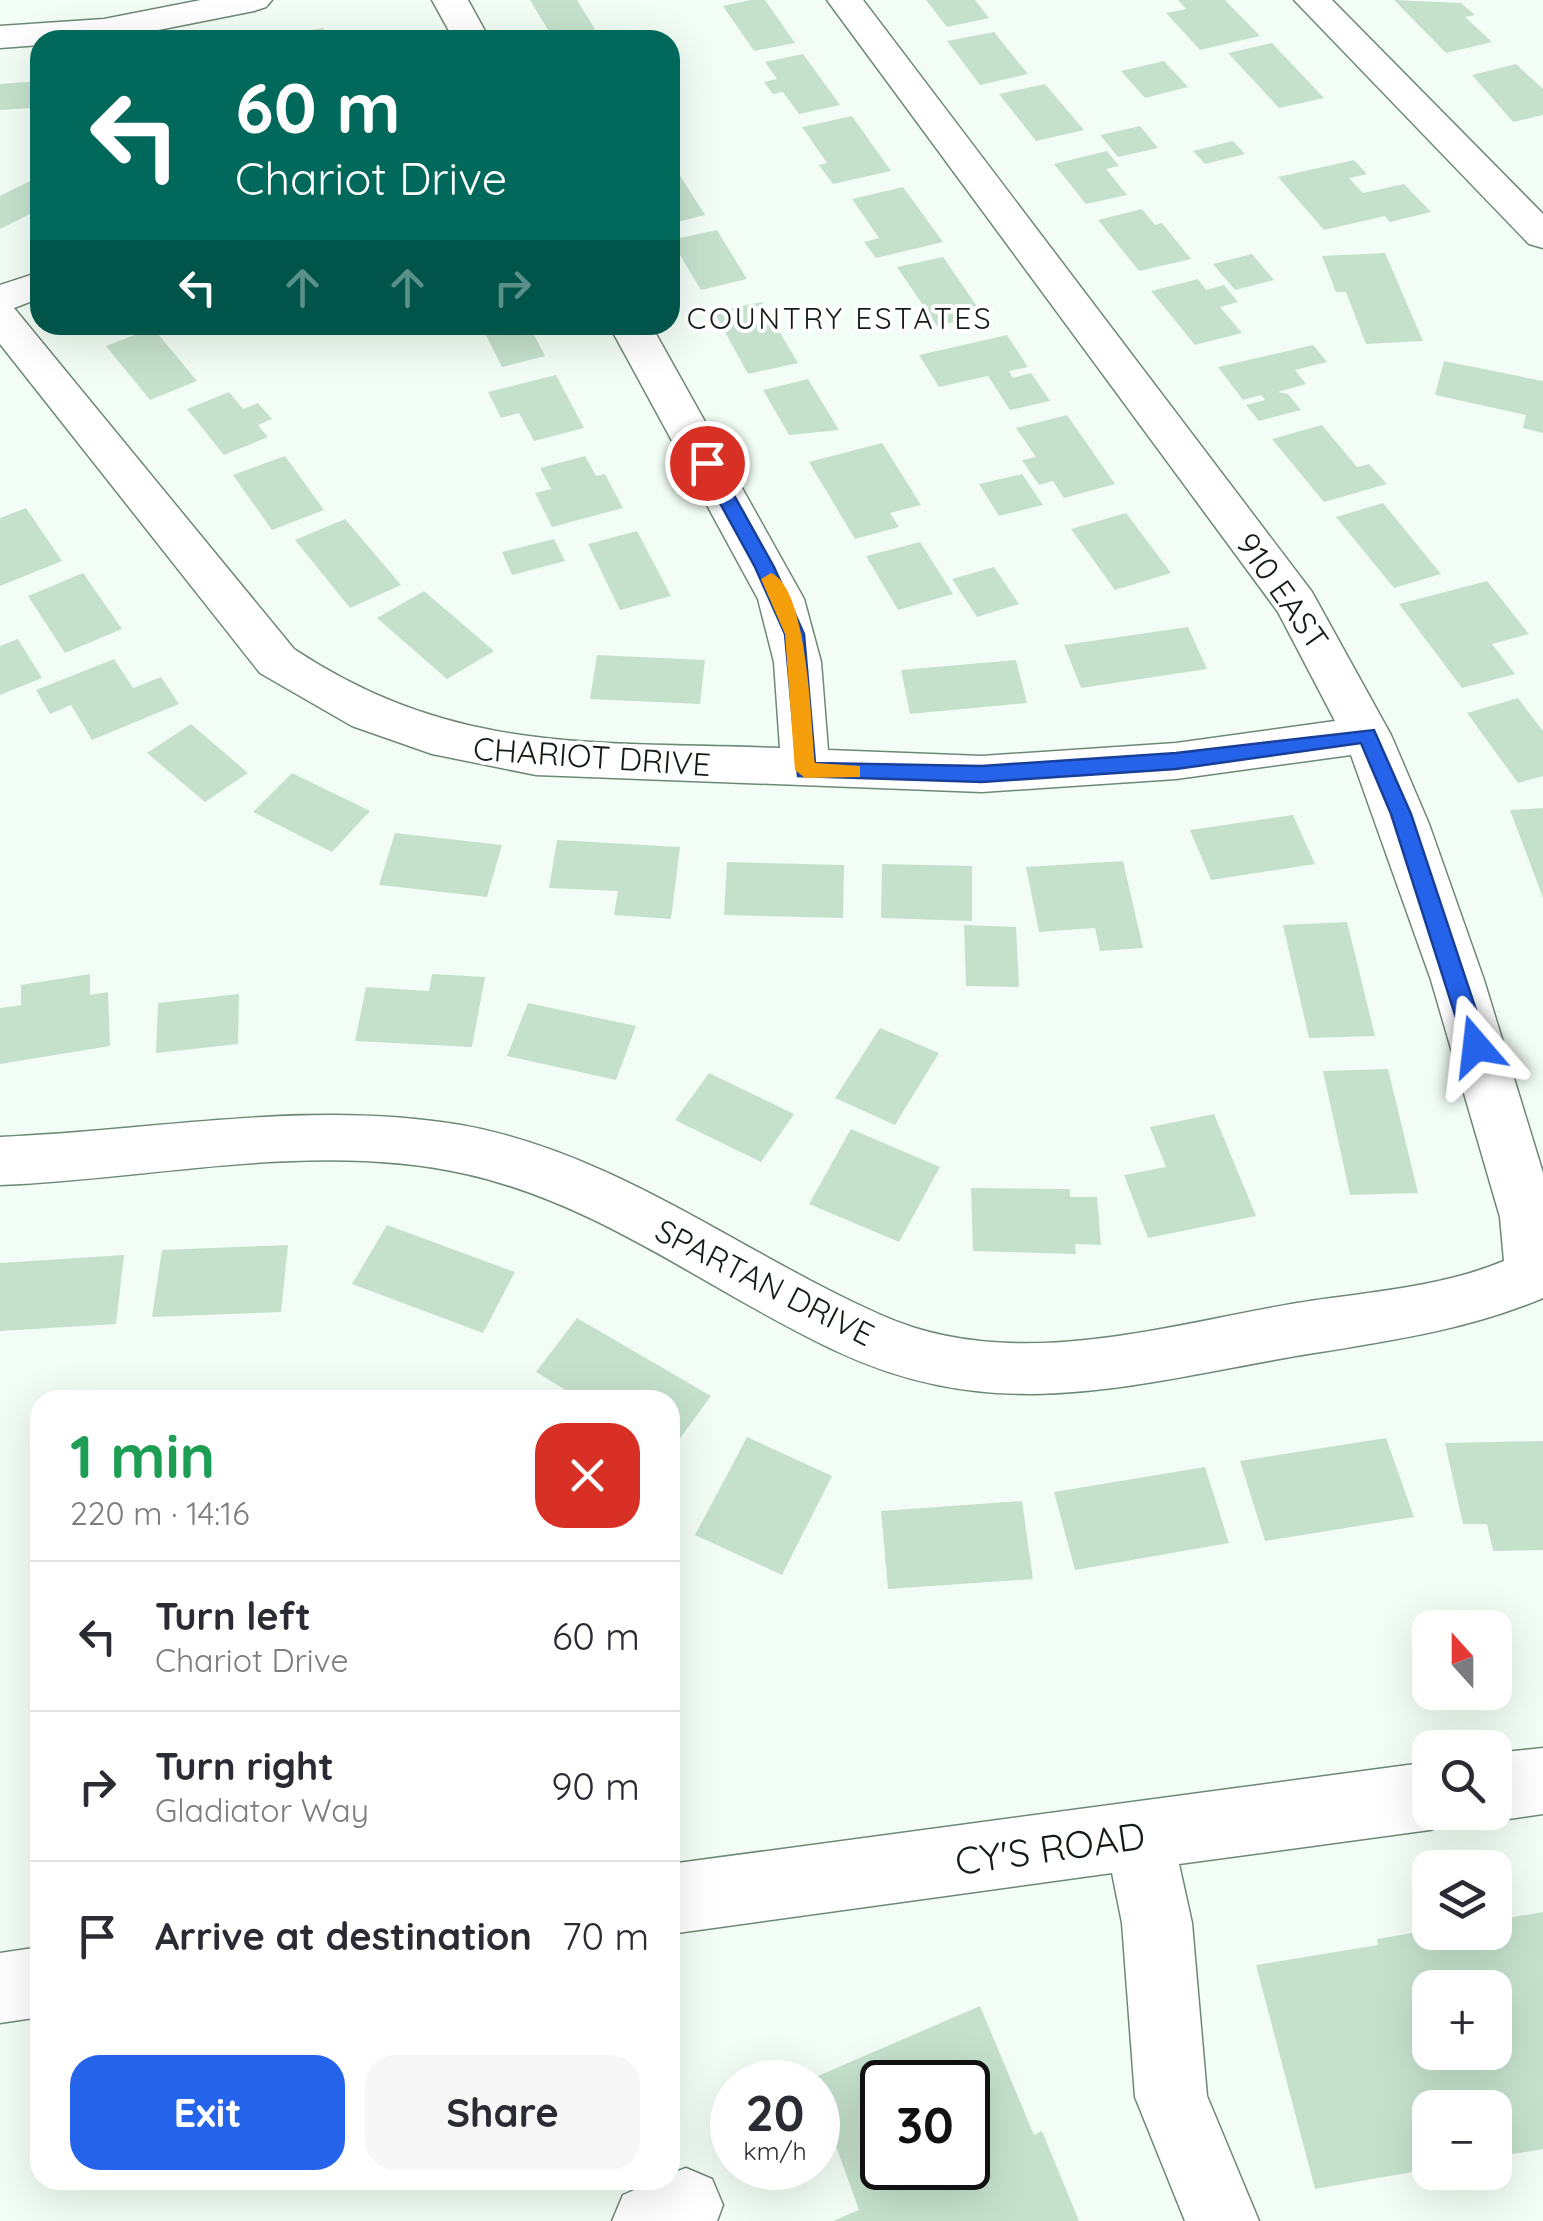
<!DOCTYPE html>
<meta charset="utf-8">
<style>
:root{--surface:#fff;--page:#f7f7f7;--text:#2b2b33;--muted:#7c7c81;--line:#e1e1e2;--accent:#2563eb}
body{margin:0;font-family:Quicksand,sans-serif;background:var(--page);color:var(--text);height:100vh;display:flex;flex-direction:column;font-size:38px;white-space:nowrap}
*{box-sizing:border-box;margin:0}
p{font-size:32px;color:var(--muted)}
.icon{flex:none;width:55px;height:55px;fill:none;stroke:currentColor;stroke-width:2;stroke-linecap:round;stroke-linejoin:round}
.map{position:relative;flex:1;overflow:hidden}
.details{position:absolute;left:30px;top:1390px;width:650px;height:800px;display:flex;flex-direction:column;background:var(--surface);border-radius:30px;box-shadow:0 10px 40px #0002}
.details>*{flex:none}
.top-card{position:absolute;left:30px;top:30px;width:650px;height:305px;border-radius:30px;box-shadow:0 10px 40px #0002;background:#00695c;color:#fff;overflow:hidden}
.needle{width:65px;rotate:339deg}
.fabs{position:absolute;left:1412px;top:1610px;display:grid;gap:20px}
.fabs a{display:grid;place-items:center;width:100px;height:100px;border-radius:20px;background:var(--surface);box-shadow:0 10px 40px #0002;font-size:50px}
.speed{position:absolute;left:710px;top:2060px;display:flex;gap:20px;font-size:50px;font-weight:700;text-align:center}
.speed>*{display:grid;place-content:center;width:130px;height:130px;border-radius:50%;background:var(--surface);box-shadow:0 10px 40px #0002;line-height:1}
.speed small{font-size:25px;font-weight:400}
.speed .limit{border:5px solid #111;border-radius:15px;background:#fff;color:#111}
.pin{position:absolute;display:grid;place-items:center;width:85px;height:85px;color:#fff;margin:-42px;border:5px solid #fff;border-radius:50%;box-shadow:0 2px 10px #0007}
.me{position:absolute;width:110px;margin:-55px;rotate:343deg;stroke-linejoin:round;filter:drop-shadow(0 0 8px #0008)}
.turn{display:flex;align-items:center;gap:35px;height:210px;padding:0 40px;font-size:45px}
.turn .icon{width:130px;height:130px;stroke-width:2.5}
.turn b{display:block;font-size:70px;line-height:85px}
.lanes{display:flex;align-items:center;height:95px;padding:0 40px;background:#0003;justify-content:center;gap:50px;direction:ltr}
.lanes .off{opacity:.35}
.round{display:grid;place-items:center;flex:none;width:105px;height:105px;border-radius:30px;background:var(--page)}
.summary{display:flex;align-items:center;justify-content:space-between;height:170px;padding:0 40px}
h1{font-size:60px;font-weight:700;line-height:75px;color:#1e9e55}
.action{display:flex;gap:20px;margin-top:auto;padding:20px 40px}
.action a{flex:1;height:115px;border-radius:30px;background:var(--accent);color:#fff;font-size:40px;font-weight:700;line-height:115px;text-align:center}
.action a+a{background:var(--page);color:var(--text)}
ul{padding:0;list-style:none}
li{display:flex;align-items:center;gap:30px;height:150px;padding:0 40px;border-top:2px solid var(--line)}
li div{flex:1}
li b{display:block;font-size:38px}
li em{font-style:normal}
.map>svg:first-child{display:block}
</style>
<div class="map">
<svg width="1543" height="2221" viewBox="0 0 1543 2221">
<rect width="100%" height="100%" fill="#f2fef5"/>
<g fill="#c5e1cc" fill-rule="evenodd">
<path d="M530,0H577L596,31L554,40Z"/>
<path d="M751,0H765L795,43L754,51L723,6Z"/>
<path d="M926,0H975L989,18L947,27Z"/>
<path d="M1178,0H1225L1260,36L1200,50L1166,13L1186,9Z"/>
<path d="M1394,0L1461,3L1475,15L1465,17L1492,42L1446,53Z"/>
<path d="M323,28L328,40H270V38Z"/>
<path d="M994,32L1028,74L980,85L947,41Z"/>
<path d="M1272,43L1324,98L1279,108L1228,53Z"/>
<path d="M803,54L840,105L799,114L783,92L773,94L764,82L777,79L765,62Z"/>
<path d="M1164,61L1188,87L1145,98L1121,71Z"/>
<path d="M1516,64L1543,89V115L1513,122L1472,75Z"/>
<path d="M40,81V114L30,115L31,108L0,110V84Z"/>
<path d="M1045,84L1084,130L1036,141L999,94Z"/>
<path d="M852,116L891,171L833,184L819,165L827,163L802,127Z"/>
<path d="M1140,126L1158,148L1118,157L1100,135Z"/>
<path d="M1233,141L1245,154L1205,164L1193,151Z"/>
<path d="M1107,151L1119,166L1106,169L1127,195L1086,204L1054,164Z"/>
<path d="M1354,160L1367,174L1349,178L1363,193L1404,184L1431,212L1390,222L1385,216L1324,230L1278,177Z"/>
<path d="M674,166L705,215L670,224V167Z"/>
<path d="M34,179L40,183V209L0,229V196Z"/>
<path d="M903,187L943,242L876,258L864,242L879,238L852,199Z"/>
<path d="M1142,209L1155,225L1162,223L1191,259L1139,271L1098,220Z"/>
<path d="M717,230L747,279L701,290L671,240Z"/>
<path d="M1385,253L1423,341L1366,344L1346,292H1336L1322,256Z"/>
<path d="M1252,254L1274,280L1235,290L1213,264Z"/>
<path d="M943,257L983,315L937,326L897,267Z"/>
<path d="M1198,279L1206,290L1224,285L1238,302L1220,307L1242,333L1195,345L1151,291Z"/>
<path d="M762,302L798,363L748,374L714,312Z"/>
<path d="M481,325H529L545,356L502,367Z"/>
<path d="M153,328L197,381L150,400L106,346Z"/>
<path d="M1007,335L1028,367L1009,371L1013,378L1031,373L1050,401L1010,410L988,376L939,387L919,355Z"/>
<path d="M1313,345L1327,362L1295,370L1306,384L1278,392L1288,394L1301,410L1259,421L1246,405L1265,400L1261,395L1243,400L1218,367Z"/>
<path d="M1444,361L1543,381V433L1523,428L1526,415L1435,395Z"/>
<path d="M556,375L584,428L534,441L519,413L501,418L488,392Z"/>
<path d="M808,379L839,430L789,435L763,390Z"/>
<path d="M229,392L243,409L258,403L272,419L258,425L268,437L224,455L187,409Z"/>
<path d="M1067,415L1115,484L1064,498L1053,481L1039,485L1022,460L1036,457L1016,428Z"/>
<path d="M1322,425L1357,467L1369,464L1387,484L1324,502L1272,439Z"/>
<path d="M882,443L921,505L890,513L899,527L855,539L809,462Z"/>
<path d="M285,456L324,510L272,530L233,475Z"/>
<path d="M585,456L596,476L605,474L623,508L552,527L535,493L551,489L540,468Z"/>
<path d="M1022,474L1043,505L999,516L979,484Z"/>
<path d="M1383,503L1441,574L1394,588L1336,517Z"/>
<path d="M26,508L62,561L0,586V518Z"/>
<path d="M1126,513L1171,573L1115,590L1071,529Z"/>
<path d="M345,519L401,585L350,608L295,540Z"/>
<path d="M637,531L671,596L620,610L588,544Z"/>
<path d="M554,539L565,561L512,575L502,552Z"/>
<path d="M920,542L953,594L898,610L866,556Z"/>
<path d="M994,567L1019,604L977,617L952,579Z"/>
<path d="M83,573L122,629L65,653L28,596Z"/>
<path d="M1487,581L1529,634L1492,644L1515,674L1462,688L1399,604Z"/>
<path d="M424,591L494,651L447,679L377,618Z"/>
<path d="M1188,627L1207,669L1081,688L1064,645Z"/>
<path d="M18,639L42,678L0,695V646Z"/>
<path d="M597,655L705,660L700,704L590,699Z"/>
<path d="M114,659L133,688L161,677L179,704L92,740L71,705L50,714L36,690Z"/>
<path d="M1016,660L1027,703L910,714L901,670Z"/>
<path d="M1518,698L1543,731V776L1518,783L1467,713Z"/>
<path d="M191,724L248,773L205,802L147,753Z"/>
<path d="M292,773L370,811L332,852L253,812Z"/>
<path d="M1543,808V898L1510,810Z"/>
<path d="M1293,815L1315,864L1211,880L1190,830Z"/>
<path d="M395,833L502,845L487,897L379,885Z"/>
<path d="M557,840L680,847L671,919L614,915L618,891L549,888Z"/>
<path d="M1123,861L1143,948L1100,951L1095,928L1039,932L1026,867Z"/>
<path d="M727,862L844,865L843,918L724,915Z"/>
<path d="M882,864L972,866V921L881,918Z"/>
<path d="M1347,922L1375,1036L1309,1038L1283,925Z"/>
<path d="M964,925L1016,927L1019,987L966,986Z"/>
<path d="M90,974V995L108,992L110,1046L0,1064V1008L21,1005V985Z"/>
<path d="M432,974L485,977L472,1047L355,1041L366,987L429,991Z"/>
<path d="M239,994L238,1044L156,1053L158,1003Z"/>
<path d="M528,1003L636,1026L616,1080L507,1056Z"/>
<path d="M880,1028L939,1053L895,1125L835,1098Z"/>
<path d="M1388,1069L1418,1193L1350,1195L1323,1071Z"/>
<path d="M709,1073L794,1114L761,1162L675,1120Z"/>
<path d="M1214,1114L1256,1216L1148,1238L1124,1175L1166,1167L1150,1127Z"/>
<path d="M851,1129L940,1167L899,1242L809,1204Z"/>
<path d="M971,1188L1070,1189V1197H1097L1101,1245L1075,1244L1076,1254L973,1251Z"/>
<path d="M387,1225L515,1272L483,1333L352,1284Z"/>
<path d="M288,1245L281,1312L152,1317L162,1250Z"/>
<path d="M124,1255L116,1324L0,1331V1263Z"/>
<path d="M577,1318L711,1396L670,1452V1400H582L536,1372Z"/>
<path d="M747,1437L832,1476L782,1575L695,1535Z"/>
<path d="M1386,1438L1414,1517L1265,1541L1240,1461Z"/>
<path d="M1543,1441V1550L1493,1551L1487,1524H1463L1445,1443Z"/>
<path d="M1205,1467L1229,1543L1075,1570L1054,1492Z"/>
<path d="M1022,1501L1033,1579L888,1589L881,1511Z"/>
<path d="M1543,1912V2149L1495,2157V2108H1430V2169L1315,2189L1256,1965L1378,1945L1377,1939L1430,1930L1495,1932V1920ZM1430,1988H1495V2052H1430Z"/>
<path d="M980,2006L1034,2135L1042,2131L1079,2221H833L859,2210L818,2096V2082L811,2079ZM882,2082H968V2168H882Z"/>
</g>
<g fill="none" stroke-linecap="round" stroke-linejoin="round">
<defs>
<g id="minor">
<path d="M201,0H272L266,7L254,11L108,40H40V45L0,48V26L104,19Z"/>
<path d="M432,0H468L490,40H454Z"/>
<path d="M827,0H863L1312,592L1391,735L1429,824L1484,980L1543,1173V1298C1460,1333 1373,1343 1285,1358C1124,1387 993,1425 836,1351C712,1293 601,1204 466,1174C316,1140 152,1179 0,1185V1137C152,1131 309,1099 461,1125C615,1152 741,1253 881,1315C1013,1374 1162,1326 1297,1303C1366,1292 1439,1288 1504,1261L1500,1217L1431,980L1351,755L1176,779L982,792L536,775L432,754L352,726L260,673L0,344V285L40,272V298L14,308L294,649C455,756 596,741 780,748L774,662L758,599L609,325H651L804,599L821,662L828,750L982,756L1176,743L1335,721L1278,612Z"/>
<path d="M1294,0H1332L1543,214V248L1529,244Z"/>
<path d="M1543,1748V1814L1495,1821L1476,1812H1495V1753Z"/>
<path d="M1430,1762V1812H1457L1454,1820L1430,1830L1179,1864L1192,1923L1207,2096L1259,2221H1185L1135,2097L1122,1923L1112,1873L670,1934V1864Z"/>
<path d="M40,1947V2017L0,2023V1953Z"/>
<path d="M686,2168L712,2179L723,2205L717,2221H612L623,2195L657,2180H670V2174Z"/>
</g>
</defs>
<use href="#minor" stroke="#6e8876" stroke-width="3"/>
<use href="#minor" fill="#fff" fill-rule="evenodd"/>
</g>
<path fill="#2563eb" stroke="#184099" stroke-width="2.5" d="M707,457L716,463L774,567L804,634L815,763L982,766L1176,753L1374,730L1411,814L1488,1046L1484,1052H1469L1465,1046L1391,814L1361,743L1176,769L982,782L798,776L785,634L755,567L698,463Z"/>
<path fill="#f59e0b" d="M771,573C808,588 811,725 815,763L860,766V777L805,778L795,770L785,634L761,579Z"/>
<g text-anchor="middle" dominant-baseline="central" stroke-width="8" stroke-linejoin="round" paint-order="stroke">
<g font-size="30" letter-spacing="2.5" fill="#131d16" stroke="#fff">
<text x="840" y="318">COUNTRY ESTATES</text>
</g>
<g font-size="32" fill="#131d16" stroke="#fff">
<text transform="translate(1283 591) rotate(55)">910 EAST</text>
<text transform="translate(592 756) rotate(4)">CHARIOT DRIVE</text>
<text transform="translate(765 1282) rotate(27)">SPARTAN DRIVE</text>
</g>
<g font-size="38" fill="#131d16" stroke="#fff">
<text transform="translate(1050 1848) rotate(-8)">CY'S ROAD</text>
</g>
</g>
</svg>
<div class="fabs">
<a><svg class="needle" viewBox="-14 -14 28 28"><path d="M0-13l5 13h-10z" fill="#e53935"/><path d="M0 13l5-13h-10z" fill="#7c7c81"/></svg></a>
<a><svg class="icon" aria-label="search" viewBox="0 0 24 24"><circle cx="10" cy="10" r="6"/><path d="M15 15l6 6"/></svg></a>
<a><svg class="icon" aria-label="layers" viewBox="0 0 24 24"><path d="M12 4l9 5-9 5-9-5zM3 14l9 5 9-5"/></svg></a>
<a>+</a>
<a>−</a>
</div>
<div class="speed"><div>20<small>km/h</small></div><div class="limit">30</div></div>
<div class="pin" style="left:707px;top:463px;background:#d93025"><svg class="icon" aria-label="arrive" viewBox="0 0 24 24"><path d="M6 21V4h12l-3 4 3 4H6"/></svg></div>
<svg class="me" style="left:1476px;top:1046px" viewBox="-20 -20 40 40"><path d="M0-17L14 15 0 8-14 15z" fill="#2563eb" stroke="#fff" stroke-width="4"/></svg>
<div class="top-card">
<div class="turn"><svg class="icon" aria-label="left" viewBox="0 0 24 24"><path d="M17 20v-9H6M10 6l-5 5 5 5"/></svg><div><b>60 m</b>Chariot Drive</div></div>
<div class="lanes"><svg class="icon" aria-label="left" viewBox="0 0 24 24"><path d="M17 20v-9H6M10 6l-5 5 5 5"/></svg><svg class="icon off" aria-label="ahead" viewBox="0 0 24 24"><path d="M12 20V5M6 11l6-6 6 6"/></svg><svg class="icon off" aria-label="ahead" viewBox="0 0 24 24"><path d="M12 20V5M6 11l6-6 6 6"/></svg><svg class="icon off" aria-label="right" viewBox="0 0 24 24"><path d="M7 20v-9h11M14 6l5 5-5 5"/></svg></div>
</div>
<section class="details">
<div class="summary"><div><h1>1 min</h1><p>220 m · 14:16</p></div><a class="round" style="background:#d93025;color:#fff"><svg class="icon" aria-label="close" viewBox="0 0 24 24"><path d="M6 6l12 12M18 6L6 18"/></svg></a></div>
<ul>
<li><svg class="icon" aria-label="left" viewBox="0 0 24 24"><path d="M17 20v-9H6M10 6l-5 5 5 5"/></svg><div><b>Turn left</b><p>Chariot Drive</p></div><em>60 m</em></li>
<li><svg class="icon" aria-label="right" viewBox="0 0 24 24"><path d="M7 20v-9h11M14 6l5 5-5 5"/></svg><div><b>Turn right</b><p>Gladiator Way</p></div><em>90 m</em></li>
<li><svg class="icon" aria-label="arrive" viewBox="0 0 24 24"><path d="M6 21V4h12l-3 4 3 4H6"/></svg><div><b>Arrive at destination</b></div><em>70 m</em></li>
</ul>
<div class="action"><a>Exit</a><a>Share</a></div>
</section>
</div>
